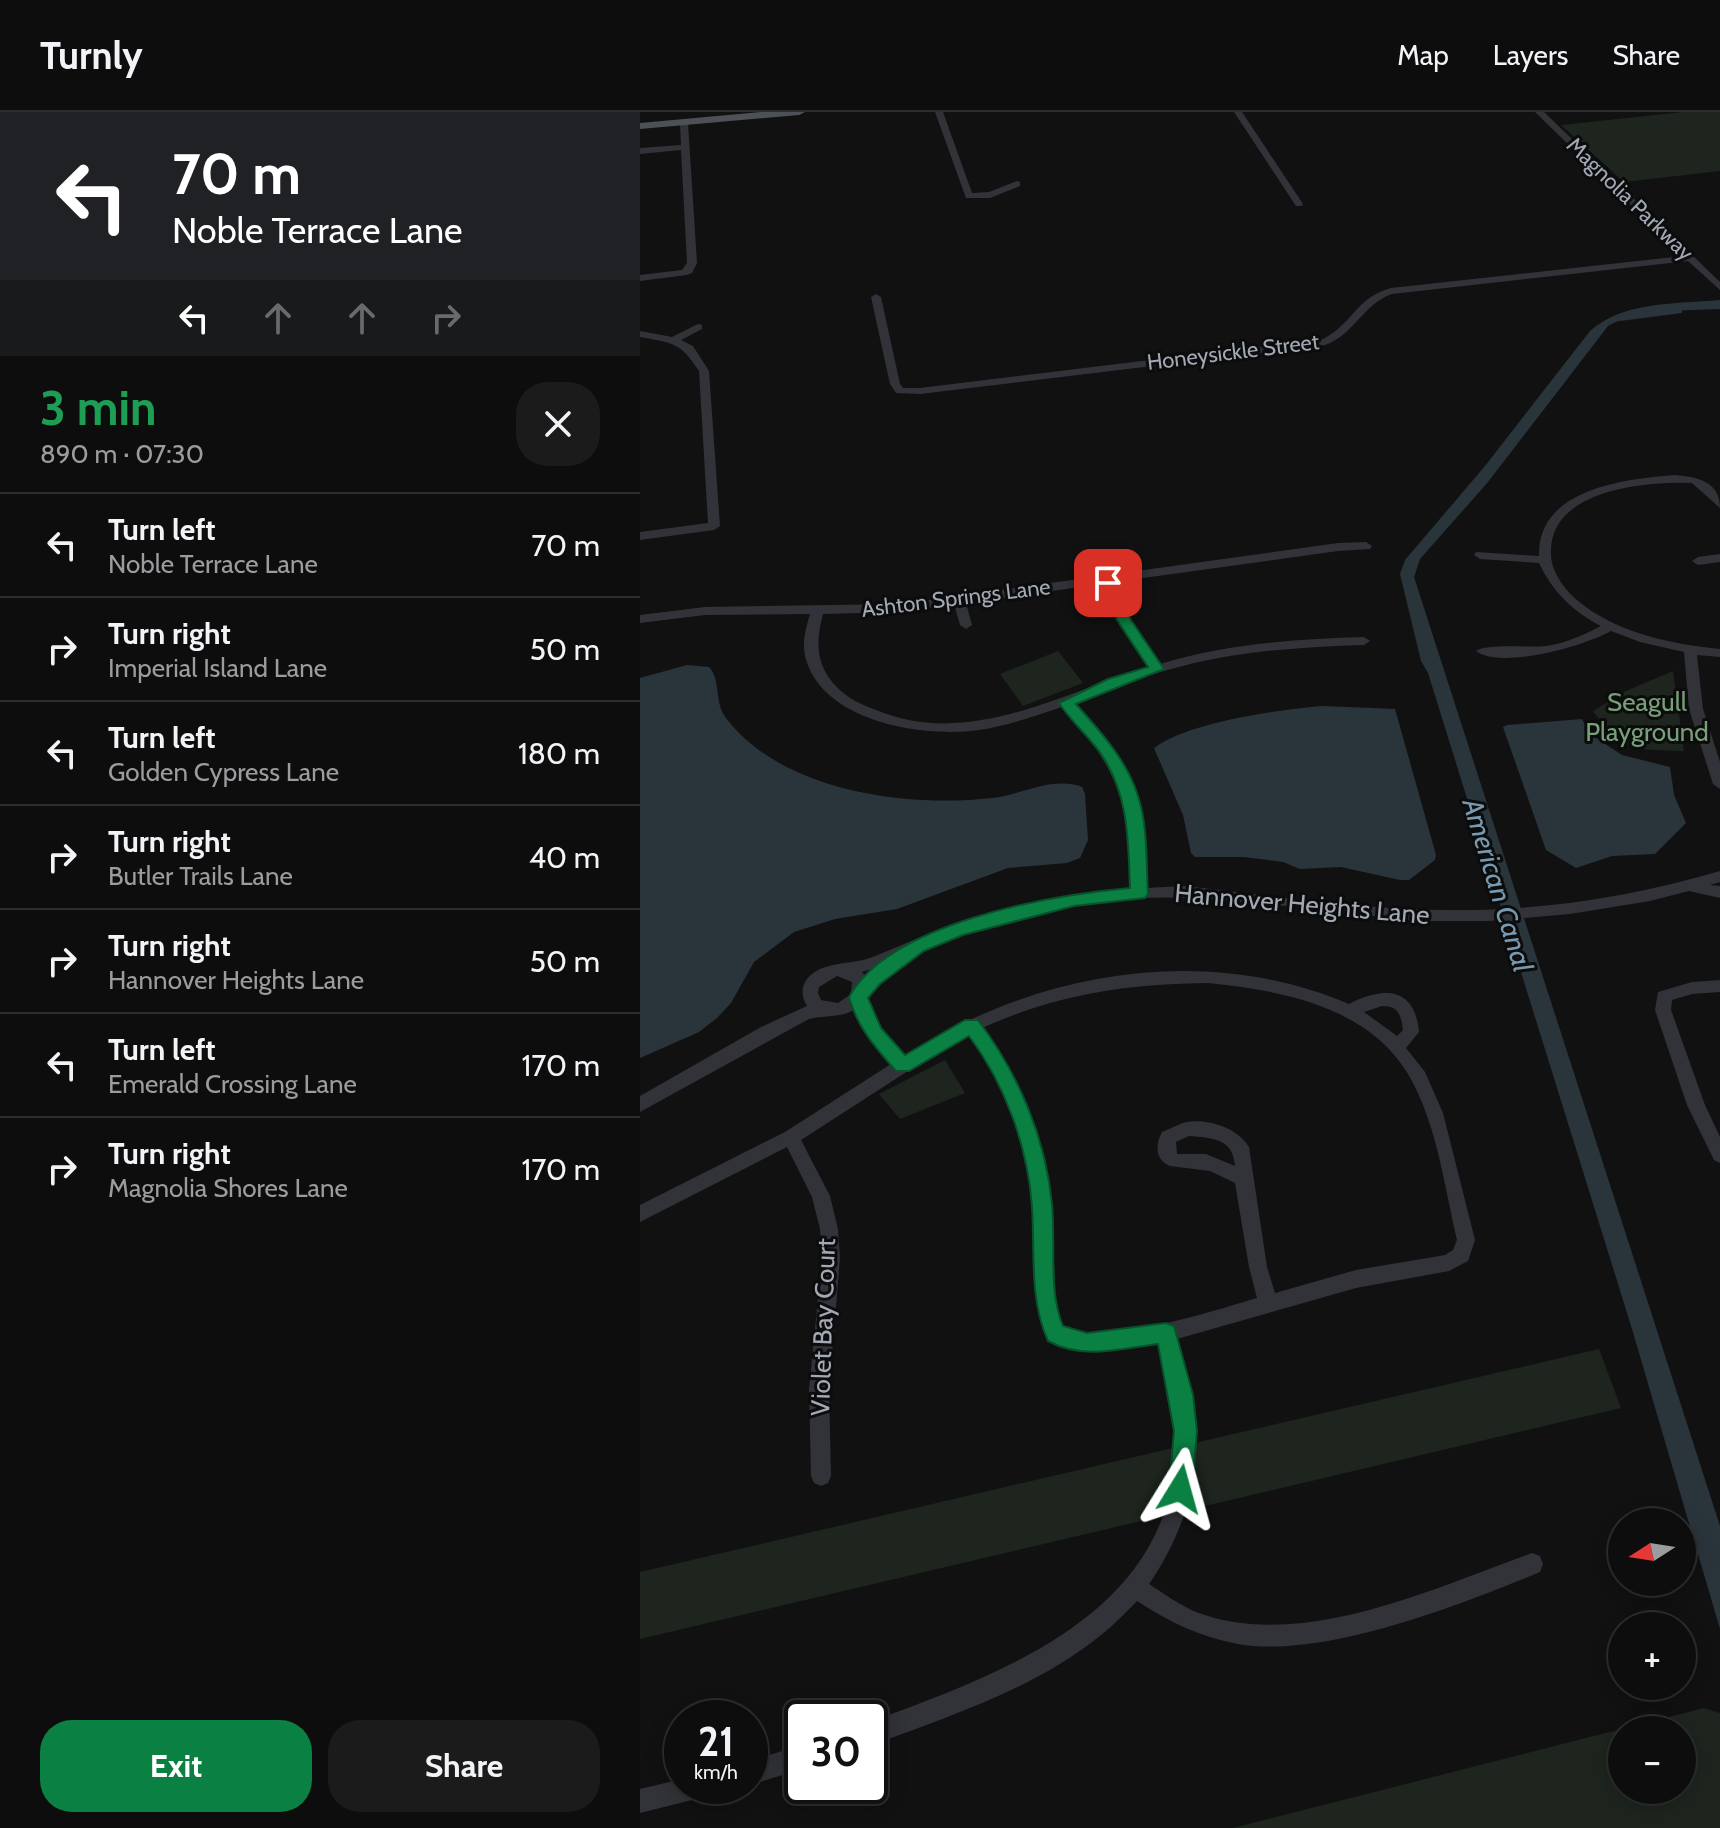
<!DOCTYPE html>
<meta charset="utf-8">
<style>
:root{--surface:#0d0d0e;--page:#1b1b1c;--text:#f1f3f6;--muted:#9a9c9e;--line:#2d2d2e;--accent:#0b8043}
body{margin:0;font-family:Cabin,sans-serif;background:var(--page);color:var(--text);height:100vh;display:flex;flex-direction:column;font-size:30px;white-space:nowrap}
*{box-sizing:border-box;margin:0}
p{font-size:26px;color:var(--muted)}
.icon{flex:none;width:44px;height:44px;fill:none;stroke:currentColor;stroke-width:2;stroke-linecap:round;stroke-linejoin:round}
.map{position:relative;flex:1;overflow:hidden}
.details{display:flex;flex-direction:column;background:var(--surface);width:640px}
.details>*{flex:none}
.banner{background:#202124;color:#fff;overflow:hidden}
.needle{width:52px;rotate:258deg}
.buttons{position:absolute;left:968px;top:1396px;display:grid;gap:16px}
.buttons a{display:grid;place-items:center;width:88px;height:88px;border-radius:50%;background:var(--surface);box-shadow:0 4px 20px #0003,0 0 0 2px var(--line);font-size:40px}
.speed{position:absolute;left:24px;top:1588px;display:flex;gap:16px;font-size:40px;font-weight:700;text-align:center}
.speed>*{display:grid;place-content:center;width:104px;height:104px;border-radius:50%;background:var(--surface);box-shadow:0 4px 20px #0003,0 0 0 2px var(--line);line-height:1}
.speed small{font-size:20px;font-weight:400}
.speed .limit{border:4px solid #111;border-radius:12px;background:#fff;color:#111}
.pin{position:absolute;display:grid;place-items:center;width:68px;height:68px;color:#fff;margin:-34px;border-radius:16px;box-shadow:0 4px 12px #0006}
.me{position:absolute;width:88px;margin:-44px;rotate:8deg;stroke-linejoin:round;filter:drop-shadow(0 0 6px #0008)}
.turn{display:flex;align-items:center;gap:28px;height:168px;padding:0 40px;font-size:36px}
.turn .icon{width:104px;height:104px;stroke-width:2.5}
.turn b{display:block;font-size:56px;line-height:68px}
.lanes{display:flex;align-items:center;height:76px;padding:0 40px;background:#0003;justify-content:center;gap:40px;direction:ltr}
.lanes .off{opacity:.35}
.round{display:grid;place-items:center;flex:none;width:84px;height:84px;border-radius:32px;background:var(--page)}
.overview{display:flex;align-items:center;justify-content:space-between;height:136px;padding:0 40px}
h1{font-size:48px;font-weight:700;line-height:60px;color:#1e9e55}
.cta{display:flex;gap:16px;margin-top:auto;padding:16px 40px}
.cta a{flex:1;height:92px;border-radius:32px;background:var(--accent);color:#fff;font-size:32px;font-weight:700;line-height:92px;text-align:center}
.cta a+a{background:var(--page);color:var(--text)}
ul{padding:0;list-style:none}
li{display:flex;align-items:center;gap:24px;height:104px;padding:0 40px;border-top:2px solid var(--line)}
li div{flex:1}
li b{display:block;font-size:30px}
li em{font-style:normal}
header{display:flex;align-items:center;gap:48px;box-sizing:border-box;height:112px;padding:0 40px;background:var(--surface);border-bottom:2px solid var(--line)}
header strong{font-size:38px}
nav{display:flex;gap:44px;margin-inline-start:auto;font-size:28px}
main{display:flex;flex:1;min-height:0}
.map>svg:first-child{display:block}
</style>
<header>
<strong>Turnly</strong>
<nav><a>Map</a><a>Layers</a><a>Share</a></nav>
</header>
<main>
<section class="details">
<div class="banner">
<div class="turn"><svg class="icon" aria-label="left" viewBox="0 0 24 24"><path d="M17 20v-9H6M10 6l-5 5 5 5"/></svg><div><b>70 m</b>Noble Terrace Lane</div></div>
<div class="lanes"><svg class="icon" aria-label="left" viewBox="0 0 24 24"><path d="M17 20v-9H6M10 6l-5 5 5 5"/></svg><svg class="icon off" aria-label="ahead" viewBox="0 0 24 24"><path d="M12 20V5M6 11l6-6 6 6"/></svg><svg class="icon off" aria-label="ahead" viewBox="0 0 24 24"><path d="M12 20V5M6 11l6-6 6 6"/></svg><svg class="icon off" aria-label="right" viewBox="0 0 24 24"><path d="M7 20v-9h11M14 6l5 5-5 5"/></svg></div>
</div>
<div class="overview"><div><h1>3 min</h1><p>890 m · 07:30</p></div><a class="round"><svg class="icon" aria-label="close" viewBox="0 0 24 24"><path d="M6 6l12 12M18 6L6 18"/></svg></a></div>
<ul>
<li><svg class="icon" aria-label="left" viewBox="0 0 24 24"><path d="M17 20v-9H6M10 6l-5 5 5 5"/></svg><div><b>Turn left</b><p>Noble Terrace Lane</p></div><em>70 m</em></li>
<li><svg class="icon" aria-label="right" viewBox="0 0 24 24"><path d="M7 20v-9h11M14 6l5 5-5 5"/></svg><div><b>Turn right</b><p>Imperial Island Lane</p></div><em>50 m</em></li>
<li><svg class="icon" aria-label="left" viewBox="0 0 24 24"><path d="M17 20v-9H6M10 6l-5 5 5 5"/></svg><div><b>Turn left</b><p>Golden Cypress Lane</p></div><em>180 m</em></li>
<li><svg class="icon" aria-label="right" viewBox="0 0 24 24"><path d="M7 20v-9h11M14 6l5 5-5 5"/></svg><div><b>Turn right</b><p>Butler Trails Lane</p></div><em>40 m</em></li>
<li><svg class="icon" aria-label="right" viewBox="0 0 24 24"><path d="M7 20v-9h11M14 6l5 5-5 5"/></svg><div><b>Turn right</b><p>Hannover Heights Lane</p></div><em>50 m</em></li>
<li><svg class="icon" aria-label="left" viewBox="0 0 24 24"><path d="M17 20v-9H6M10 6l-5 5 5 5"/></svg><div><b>Turn left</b><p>Emerald Crossing Lane</p></div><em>170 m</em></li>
<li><svg class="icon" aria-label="right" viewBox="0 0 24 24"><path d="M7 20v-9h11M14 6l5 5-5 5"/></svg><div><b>Turn right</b><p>Magnolia Shores Lane</p></div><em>170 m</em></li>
</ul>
<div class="cta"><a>Exit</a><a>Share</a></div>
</section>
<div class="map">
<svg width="1080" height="1716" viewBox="0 0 1080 1716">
<rect width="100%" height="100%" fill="#111112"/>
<g fill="#1d251e" fill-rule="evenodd">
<path d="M1044,0H1080V59L984,70L921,13Z"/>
<path d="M418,539L443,571L383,594L360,562Z"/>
<path d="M1033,559L1044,639C996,638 983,640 953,599L986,579Z"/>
<path d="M305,948L325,981L260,1007L239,982Z"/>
<path d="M959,1237L981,1296L0,1527V1460Z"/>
<path d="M1064,1596L1080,1601V1716H593ZM1042,1618V1678H982V1618Z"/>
</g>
<g fill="#2a353b">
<path d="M1080,188V197C1044,199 1000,196 968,214L848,370L780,447L774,465L1080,1414V1517L992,1217L788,561L781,549L760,462L765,448L845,354L950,219C984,189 1036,192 1080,188Z"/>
<path d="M47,553L69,555C81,567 74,591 86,606C141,679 266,696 352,686C381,683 413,664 442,675L445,682L448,728L440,746L427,751L368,756L257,797L195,807L154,820L114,850L91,891L77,906L59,920L0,946V566Z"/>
<path d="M682,594L755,597L796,743L795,748L769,768H760L701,755L660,757L643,750L604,745H555L551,741L543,703L514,636C549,610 638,598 682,594Z"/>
<path d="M942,607L950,622L982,643L1030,655L1034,683L1046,711L1015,742L972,744L936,756L906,738L863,615L867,613Z"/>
</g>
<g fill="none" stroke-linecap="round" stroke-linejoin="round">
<path fill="#2a353b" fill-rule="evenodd" d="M1039,196L1042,197V201L980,209L976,206L980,203Z"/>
<g fill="#323338" fill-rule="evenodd">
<path d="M295,0H303L332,81L349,80L377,69L380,70V74L350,86H326Z"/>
<path d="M594,0H602L663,92L662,94H656Z"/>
<path d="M895,0H904L1080,170V178L1048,149L752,182C723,192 714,223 685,233L280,282L256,281L250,272L231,185L236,182L241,185L260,272L263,276H280L683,227C713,212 715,186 751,176L1043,144Z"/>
<path d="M44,9L48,11L57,151L52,161L47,163L0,169V163L42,158L47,151L41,38L0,42V36L41,33L40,11Z"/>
<path d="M58,212L62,213V217L41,228L53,234L69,259L80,414L74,418L0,428V420L68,411L59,259C40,230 33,231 0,225V219L32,225Z"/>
<path d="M1035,363C1057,365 1080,369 1080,396L1052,371C1005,369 908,378 911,442C911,459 924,477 937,488C976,521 1031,532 1080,537V545L1057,543L1063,597L1080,650V677L1073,672L1049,597L1044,540L1000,530L971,519C944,534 862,558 836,539C847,531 889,536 906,534C926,531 944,523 961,514C932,499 913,480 899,451L840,447L834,443L836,440L899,444C897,377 984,367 1035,363Z"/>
<path d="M726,430L732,434L730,437L698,439L474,470L490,508L520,552C586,532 655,527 724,525L730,529L724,533C662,535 599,539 539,555C503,564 468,578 433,591C492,654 503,691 506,776L543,774C631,783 721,798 810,798C902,799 992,785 1080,759V770L1070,773L1080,774V786L1049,779L1010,789L930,802L849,809H775C699,801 621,789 545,786C449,781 354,809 266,844V851L227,884L236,908L264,944C396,860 562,830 709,892C744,874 775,875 779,920L766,936L785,960L803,1001L835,1128L828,1149L809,1159L716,1176L537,1227C545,1257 554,1288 556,1319C560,1372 539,1429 509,1472C524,1482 540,1493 556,1500C660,1540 794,1476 892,1441L900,1444L903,1452L900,1460C820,1493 683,1547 598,1532C560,1525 529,1510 497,1489C485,1501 474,1513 461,1523C395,1577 309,1604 230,1634V1610C365,1560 537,1500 536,1326C536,1294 527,1262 519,1231C479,1236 446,1246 408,1228C391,1190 396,1148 394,1106C390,1039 367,978 328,922L313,930L161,1028L190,1084L198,1117L200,1146L189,1278L191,1364L188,1371L181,1374L174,1371L171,1364L169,1278L182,1146L180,1117L172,1085L147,1035L0,1110V1093L145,1020L251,952L230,926L214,898C200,906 185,903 169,907L0,1000V984L121,915L167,894C160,883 161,871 172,862C187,850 212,852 230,846C259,835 287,821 317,812C373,794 432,782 491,776C488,690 481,660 422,595C395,604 367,614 339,618C283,626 181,610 165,544C162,529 166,516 170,502L65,503L0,511V503L65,495L260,492L698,431ZM462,472L478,508L509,555C424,580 334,634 244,601C231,596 218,592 206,583C177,561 174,535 183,502L260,500L314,492L320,513L326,517L332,513L326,491ZM238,855L226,865L222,860ZM197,864L212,870L211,882L198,891L181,888L178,881L179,875ZM568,871C646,879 736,896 774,973C798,1020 805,1077 817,1128L813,1138L805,1143L716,1158L635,1181L627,1155L609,1035C598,1016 568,1006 546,1010C538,1012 530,1017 522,1020C515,1033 515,1048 530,1054L570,1059L595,1071L609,1155L617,1186C573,1199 463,1235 422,1216L418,1205C413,1168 415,1131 411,1093C405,1029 380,969 342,916C418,882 486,872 568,871ZM742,894C759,894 761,903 763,918L757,924L724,900ZM549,1024C572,1026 593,1026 595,1054L566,1042H537L536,1030Z"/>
<path d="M1080,442V450L1058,453L1052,449L1058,445Z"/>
<path d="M1080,868V880L1052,882L1032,888L1031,898L1065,993L1080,1025V1051L1074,1048L1047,993L1015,898L1018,880L1052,870Z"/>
<path d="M162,1633V1657L110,1673V1649Z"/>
<path d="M42,1667V1674H72L68,1682L60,1686L0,1701V1677Z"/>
</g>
<path fill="#4e5057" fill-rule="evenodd" d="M121,0H165L159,3L0,17V11Z"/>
</g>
<path fill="#0b8043" stroke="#07532c" stroke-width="2" d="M468,467L475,471L491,508L524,557L436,592C460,619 487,648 498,684C508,714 506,750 508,782L505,786L434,794L323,823L284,839L240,872L228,886L241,916L265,943L325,908H338C378,961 406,1026 412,1093C416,1132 408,1179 423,1214L447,1221L526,1211L534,1214L553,1283L557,1319L552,1377L549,1385L540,1389L532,1385L529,1377L534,1319L518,1232C479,1237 443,1248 408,1229C389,1187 395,1140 392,1095C388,1035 365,972 329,924L269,959H256C235,935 217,915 209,885C250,810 412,783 490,776C488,727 489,681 459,639C446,622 430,608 419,591L468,567L508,555L477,508L461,471Z"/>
<g text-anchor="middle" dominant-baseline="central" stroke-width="6" stroke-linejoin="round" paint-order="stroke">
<g font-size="22" fill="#a2a9b4" stroke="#0c0c0d">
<text transform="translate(990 87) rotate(44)">Magnolia Parkway</text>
<text transform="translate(593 240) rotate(-7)">Honeysickle Street</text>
<text transform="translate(316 486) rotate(-7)">Ashton Springs Lane</text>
</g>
<g font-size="26" fill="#78a078" stroke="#0c0c0d">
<text x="1007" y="590">Seagull<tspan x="1007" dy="30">Playground</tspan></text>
</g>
<g font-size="26" fill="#a2a9b4" stroke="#0c0c0d">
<text transform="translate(662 792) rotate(5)">Hannover Heights Lane</text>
<text transform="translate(183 1215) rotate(-88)">Violet Bay Court</text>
</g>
<g font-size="28" font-style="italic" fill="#779ab1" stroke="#0c0c0d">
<text transform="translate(858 773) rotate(73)">American Canal</text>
</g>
</g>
</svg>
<div class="buttons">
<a><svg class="needle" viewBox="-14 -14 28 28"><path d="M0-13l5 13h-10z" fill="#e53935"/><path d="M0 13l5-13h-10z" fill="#9a9c9e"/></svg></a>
<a>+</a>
<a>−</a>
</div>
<div class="speed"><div>21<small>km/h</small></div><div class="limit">30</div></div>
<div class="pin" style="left:468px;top:471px;background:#d93025"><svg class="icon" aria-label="arrive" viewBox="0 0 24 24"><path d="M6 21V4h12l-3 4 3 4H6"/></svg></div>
<svg class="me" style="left:540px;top:1377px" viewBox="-20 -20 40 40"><path d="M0-17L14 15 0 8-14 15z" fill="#0b8043" stroke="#fff" stroke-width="4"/></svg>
</div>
</main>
